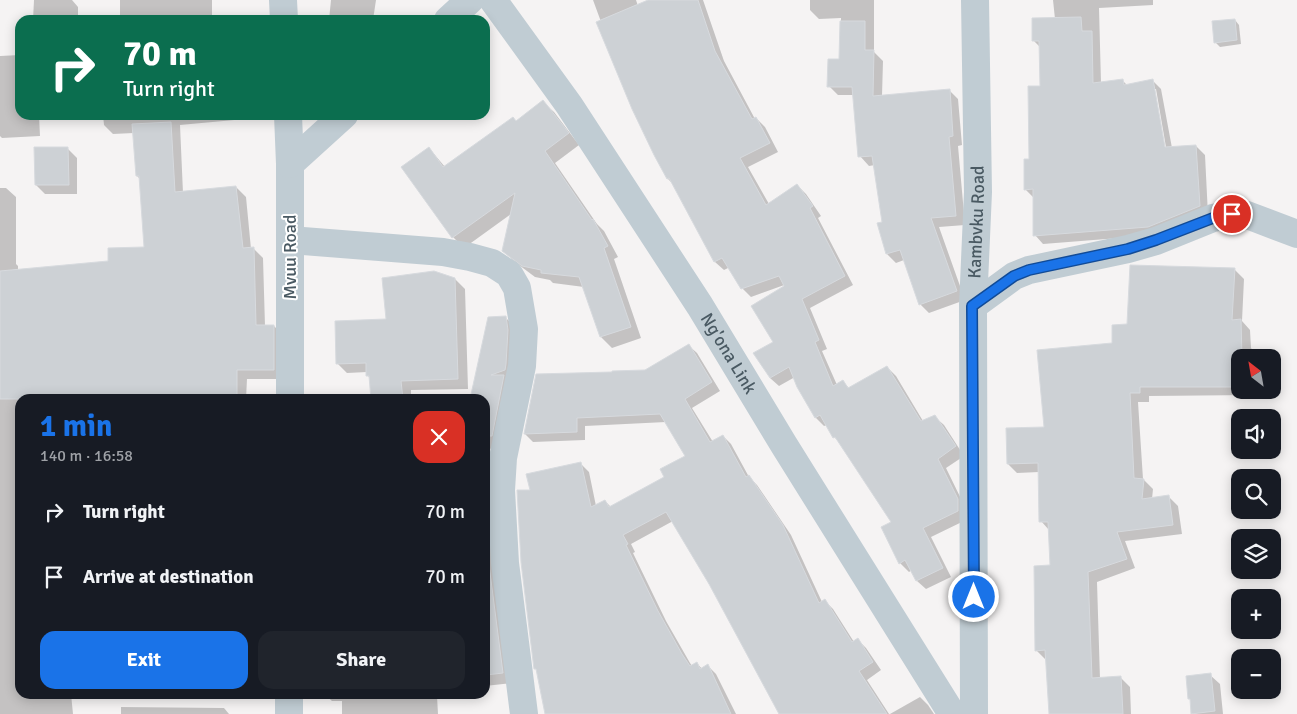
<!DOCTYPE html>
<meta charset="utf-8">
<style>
:root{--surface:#171b24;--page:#20242c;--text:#f1f3f6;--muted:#9ea1a6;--accent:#1a73e8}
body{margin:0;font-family:Signika,sans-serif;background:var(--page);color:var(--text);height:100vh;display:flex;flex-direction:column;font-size:19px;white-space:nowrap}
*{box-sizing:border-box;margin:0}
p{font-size:16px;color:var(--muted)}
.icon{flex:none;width:28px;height:28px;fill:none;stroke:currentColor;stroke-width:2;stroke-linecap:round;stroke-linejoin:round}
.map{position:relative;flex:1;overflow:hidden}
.side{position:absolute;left:15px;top:394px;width:475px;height:305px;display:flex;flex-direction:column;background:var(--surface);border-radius:15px;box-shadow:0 2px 12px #0003}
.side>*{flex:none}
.banner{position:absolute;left:15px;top:15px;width:475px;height:105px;border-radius:15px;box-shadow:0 2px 12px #0003;background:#0b6e4f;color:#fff;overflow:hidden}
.needle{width:32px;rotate:329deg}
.buttons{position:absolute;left:1231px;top:349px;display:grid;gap:10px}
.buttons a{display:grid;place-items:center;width:50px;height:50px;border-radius:10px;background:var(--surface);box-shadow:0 2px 12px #0003;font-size:25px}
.pin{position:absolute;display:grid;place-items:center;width:42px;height:42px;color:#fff;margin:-21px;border:2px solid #fff;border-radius:50%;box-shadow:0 1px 5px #0007}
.me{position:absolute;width:55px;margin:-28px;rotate:0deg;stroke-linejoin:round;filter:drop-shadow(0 0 4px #0008)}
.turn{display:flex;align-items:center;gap:18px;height:105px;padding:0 25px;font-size:22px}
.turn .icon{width:65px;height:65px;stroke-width:2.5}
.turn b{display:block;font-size:35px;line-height:42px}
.round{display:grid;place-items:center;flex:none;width:52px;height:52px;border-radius:15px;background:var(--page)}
.head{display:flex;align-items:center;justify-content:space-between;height:85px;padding:0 25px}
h1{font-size:30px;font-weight:700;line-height:38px;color:var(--accent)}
.action{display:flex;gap:10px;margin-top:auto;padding:10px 25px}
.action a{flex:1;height:58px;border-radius:15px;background:var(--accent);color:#fff;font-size:20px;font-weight:700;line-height:58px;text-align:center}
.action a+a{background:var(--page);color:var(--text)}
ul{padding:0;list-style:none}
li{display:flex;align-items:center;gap:15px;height:65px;padding:0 25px}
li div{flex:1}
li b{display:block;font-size:19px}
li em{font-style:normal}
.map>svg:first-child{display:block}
</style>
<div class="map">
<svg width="1297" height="714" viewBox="0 0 1297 714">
<rect width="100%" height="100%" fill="#f5f3f3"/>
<g fill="#0003" fill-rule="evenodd">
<path d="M34,0H72L78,7V20H33Z"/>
<path d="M120,0H212V20H125L120,15Z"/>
<path d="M331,0H376L373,20H329Z"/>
<path d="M593,0H636L638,6L657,0H703L724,61L755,119L756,118L765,127L778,152L748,167L769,204L797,185L806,194L821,216L818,218L853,285L810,308L827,349L822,351L837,385L843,382L850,389L887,367L896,376L923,421L935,417L944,425L964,456L946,468L966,509V520L931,537L951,577L926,589L917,581L912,570L909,572L900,563L893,523L842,444L834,437L827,425L824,426L816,418L795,377L779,386L770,378L774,342L787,284L751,297L742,288L730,267L724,270L715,262L674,185L668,179L633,109Z"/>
<path d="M810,0H874V52L883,61L882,96L949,90L958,99L962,145L958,146L965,225L939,227L965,300L929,313L920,304L904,260L896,263L887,254L875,165L869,166L860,156L854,95H838L829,86L840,60L841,18L819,19L810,10Z"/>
<path d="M1053,0H1153V5L1099,8L1101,83L1122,80L1128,86L1153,81L1161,89L1172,148L1196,146L1205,155L1208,215L1157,235L1043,244L1035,235L1034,198L1025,189L1041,87L1040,47L1034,41L1055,19ZM1153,89H1156L1167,153H1165Z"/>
<path d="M1235,20L1239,25L1241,44L1220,47L1215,42Z"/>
<path d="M20,55V115H39L40,136L2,138L0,136V56Z"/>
<path d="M543,102L554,112L579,145L555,163L597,224L604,231L618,257L614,259L641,338L612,348L601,337L584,287L553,283L550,280L535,277L515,262L503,251L511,214L464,248L453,237L429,148L445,167L517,122Z"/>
<path d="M103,115H257V118L180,125L183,193L236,187L246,197L251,249H254L263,258L265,326H274L284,336V379H247L246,399H131L130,371H109L108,399H20V694H71L73,714H0V188H6L16,197V264L18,266V271L109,263L145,248L141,180L137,176L134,133L113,134L104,125Z"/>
<path d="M67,148L77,158V194H45L36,185Z"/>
<path d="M1234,269L1244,279L1242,321L1250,330L1251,348L1253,351V358H1240V390H1253L1252,395L1149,396V402H1138L1143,479L1153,489L1152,499L1168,496L1178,506L1182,534L1125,541L1135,568L1097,582L1100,679L1121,678L1130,687L1131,714H1050L1046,660L1036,650L1051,567L1049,530L1041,521L1039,472L1017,473L1008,464L1046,428L1128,326Z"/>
<path d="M455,279L465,289L468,389L411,390V399H372L371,379L367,375V372L347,373L337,363L387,320Z"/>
<path d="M505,317L518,330L504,448L486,449L485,399Z"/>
<path d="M688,345L697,353L720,391L692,408L713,442L723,436L731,444L749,477L757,485L791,535L822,602L825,601L833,609L854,642L858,640L866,648L881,670L867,680L889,714H780L710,583L673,521L631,544L635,552L633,553L666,621L690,663L692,666L697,663L702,669L708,666L716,674L736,714H546L531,492L580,463L589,472L596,506L605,501L611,507L665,477L686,456L666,422L585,426V440L533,442L525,434L537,375L645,371Z"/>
<path d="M485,491L495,501L512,683L485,686Z"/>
<path d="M1210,675L1220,684L1223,714H1193L1191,701L1189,698Z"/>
<path d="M324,694H460L437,696L438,714H342V701H332Z"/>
<path d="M920,697L928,705L934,714H890Z"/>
<path d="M121,707L224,708L229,714H121Z"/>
</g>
<g fill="#cdd1d5" stroke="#d7dade">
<path d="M648,0H698L715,51L752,119L756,117L770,143L740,158L766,205L797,184L813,206L810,208L845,276L802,299L819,340L815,342L833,386L843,380L848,388L887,366L921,421L935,415L956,446L938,459L958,499V511L923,528L943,568L916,581L905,560L899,564L881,527L891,522L835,437L833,438L820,415L815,418L797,387L789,367L770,378L753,353L773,342L751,306L784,286L779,276L741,289L722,258L714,262L669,178L667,179L654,155L632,109L596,22Z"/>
<path d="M1081,17L1082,31H1092L1093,83L1123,79L1124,85L1153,79L1165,147L1196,145L1200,206L1148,227L1033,236V189L1024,190V159H1029L1028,86H1040L1039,41H1032V18Z"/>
<path d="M1235,19L1237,40L1214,43L1212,21Z"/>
<path d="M840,21H865V50H874L873,96L950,89L953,136L949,137L956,216L931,218L957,291L919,305L900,250L886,254L877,223L882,222L872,156L858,157L852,87H827L828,59H839Z"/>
<path d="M543,100L569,133L545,151L592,220L593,219L608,246L604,248L631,327L600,337L579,277L541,273V270L522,266L502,251L515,193L452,238L401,167L429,147L443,167L513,117L516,121Z"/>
<path d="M171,122L175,192L236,186L243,248L254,247L256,325H274V370H237V399H141V396L103,395H72V399H0V271L108,261V248L144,247L139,176H136L132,124Z"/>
<path d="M34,147H68L69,185H35Z"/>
<path d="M1130,265L1235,268L1232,320L1241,319L1242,358H1240V387H1140V393H1130L1134,478L1144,479L1142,499L1169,495L1173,525L1117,532L1127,559L1088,572L1092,678L1121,676L1123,714H1049L1045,650L1035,651L1034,566L1050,565L1048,522H1039L1038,463L1007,464L1006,428L1044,427L1037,350L1112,343V325L1127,324Z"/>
<path d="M434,271L455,278L458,379L401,381L403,399H371L369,376H366V363L336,364L335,321L386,319L382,278Z"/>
<path d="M506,316L508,330L506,364L505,370L491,375H504L492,436H485V399H470L488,317Z"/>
<path d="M689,344L712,382L685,399L710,442L723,435L746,477L749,475L783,525L819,603L825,599L852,642L858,638L873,662L859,671L887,714H779L709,584L666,512L623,535L628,544L626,545L658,611L682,654L690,666L697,662L700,669L708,664L731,714H545L536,669H534L521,562L517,490H530L526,474L581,462L591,507L605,500L609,507L664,477L660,469L685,456L660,414L577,418V432L524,434L536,374L612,372V371L645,370Z"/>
<path d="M485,489L489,565L503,673L486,675Z"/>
<path d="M1211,673L1215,711L1191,714L1190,699H1188L1186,676Z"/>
</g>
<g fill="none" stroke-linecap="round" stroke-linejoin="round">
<g stroke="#c0ccd3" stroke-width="28">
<path d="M283,0L284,20"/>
<path id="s1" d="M493,0L569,105L700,306L784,445L952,714"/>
<path d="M448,20L470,0"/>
<path d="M288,115L290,164V399"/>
<path d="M290,164L344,115"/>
<path d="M290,240L443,252L470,257L492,263L509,274L517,288L524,329L522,366L503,458L501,490L505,563L524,714"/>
<path d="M973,306L1014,276L1029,270L1128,249L1156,241L1213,218L1232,214L1247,215L1297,234"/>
<path d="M289,714V694"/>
<path id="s2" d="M974,714L973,306L978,192L975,0"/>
</g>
</g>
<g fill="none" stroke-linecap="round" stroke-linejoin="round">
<defs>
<path id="route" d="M974,597L972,306L1014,276L1029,270L1128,249L1156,240L1213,218L1232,214"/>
</defs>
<use href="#route" stroke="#114b97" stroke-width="12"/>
<use href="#route" stroke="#1a73e8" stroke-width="9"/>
</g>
<g text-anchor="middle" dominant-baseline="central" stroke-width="4" stroke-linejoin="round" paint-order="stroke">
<g font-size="18" fill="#495962" stroke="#fff">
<text stroke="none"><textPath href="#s2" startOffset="492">Kambvku Road</textPath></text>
<text transform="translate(290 257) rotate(-90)">Mvuu Road</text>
<text stroke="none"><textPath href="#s1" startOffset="425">Ng'ona Link</textPath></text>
</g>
</g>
</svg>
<div class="buttons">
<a><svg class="needle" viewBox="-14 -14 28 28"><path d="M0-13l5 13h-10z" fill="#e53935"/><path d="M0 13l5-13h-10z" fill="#9ea1a6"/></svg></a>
<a><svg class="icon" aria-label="sound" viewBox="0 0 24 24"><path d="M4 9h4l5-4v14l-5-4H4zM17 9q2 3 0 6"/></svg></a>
<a><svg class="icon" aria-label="search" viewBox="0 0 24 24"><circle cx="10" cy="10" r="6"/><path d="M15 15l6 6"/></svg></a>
<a><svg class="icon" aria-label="layers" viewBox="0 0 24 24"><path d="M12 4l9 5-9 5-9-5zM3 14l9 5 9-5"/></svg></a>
<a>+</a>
<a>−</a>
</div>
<div class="pin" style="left:1232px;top:214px;background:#d93025"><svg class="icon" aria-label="arrive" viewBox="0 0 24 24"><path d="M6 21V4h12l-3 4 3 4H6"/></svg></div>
<svg class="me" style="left:974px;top:597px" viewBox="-20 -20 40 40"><circle r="17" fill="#1a73e8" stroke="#fff" stroke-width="3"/><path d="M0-11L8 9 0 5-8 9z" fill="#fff"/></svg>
<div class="banner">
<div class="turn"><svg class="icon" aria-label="right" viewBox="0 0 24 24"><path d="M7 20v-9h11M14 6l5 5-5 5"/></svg><div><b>70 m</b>Turn right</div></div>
</div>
<section class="side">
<div class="head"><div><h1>1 min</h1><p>140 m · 16:58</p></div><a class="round" style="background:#d93025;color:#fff"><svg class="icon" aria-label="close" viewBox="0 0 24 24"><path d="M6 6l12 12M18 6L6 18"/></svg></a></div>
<ul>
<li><svg class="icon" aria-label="right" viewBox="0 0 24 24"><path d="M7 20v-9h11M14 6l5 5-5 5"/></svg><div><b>Turn right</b></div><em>70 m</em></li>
<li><svg class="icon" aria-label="arrive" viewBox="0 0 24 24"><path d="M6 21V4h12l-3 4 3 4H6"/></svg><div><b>Arrive at destination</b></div><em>70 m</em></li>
</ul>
<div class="action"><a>Exit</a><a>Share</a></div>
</section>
</div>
